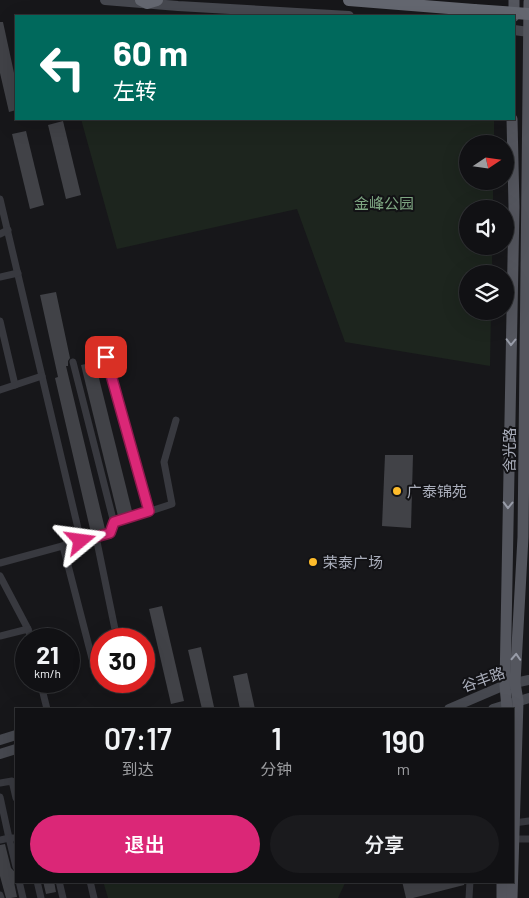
<!DOCTYPE html>
<html lang="zh">
<meta charset="utf-8">
<style>
:root{--surface:#111114;--page:#1a1a1d;--text:#f1f3f6;--muted:#9c9da0;--line:#303134;--accent:#db2777}
body{margin:0;font-family:Barlow,"Noto Sans SC",sans-serif;background:var(--page);color:var(--text);height:100vh;display:flex;flex-direction:column;font-size:19px;white-space:nowrap}
*{box-sizing:border-box;margin:0}
p{font-size:16px;color:var(--muted)}
.icon{flex:none;width:28px;height:28px;fill:none;stroke:currentColor;stroke-width:2;stroke-linecap:round;stroke-linejoin:round}
.map{position:relative;flex:1;overflow:hidden}
.sheet{position:absolute;left:15px;top:708px;width:499px;height:175px;display:flex;flex-direction:column;background:var(--surface);border-radius:0px;box-shadow:0 5px 20px #0002,0 0 0 1px var(--line)}
.sheet>*{flex:none}
.guide{position:absolute;left:15px;top:15px;width:500px;height:105px;border-radius:0px;box-shadow:0 5px 20px #0002,0 0 0 1px var(--line);background:#00695c;color:#fff;overflow:hidden}
.needle{width:32px;rotate:77deg}
.buttons{position:absolute;left:459px;top:135px;display:grid;gap:10px}
.buttons a{display:grid;place-items:center;width:55px;height:55px;border-radius:50%;background:var(--surface);box-shadow:0 5px 20px #0002,0 0 0 1px var(--line);font-size:25px}
.speed{position:absolute;left:15px;top:628px;display:flex;gap:10px;font-size:25px;font-weight:700;text-align:center}
.speed>*{display:grid;place-content:center;width:65px;height:65px;border-radius:50%;background:var(--surface);box-shadow:0 5px 20px #0002,0 0 0 1px var(--line);line-height:1}
.speed small{font-size:12px;font-weight:400}
.speed .limit{border:8px solid #d22;background:#fff;color:#111}
.pin{position:absolute;display:grid;place-items:center;width:42px;height:42px;color:#fff;margin:-21px;border-radius:10px;box-shadow:0 2px 8px #0006}
.me{position:absolute;width:55px;margin:-28px;rotate:74deg;stroke-linejoin:round;filter:drop-shadow(0 0 4px #0008)}
.turn{display:flex;align-items:center;gap:18px;height:105px;padding:0 15px;font-size:22px}
.turn .icon{width:65px;height:65px;stroke-width:2.5}
.turn b{display:block;font-size:35px;line-height:42px}
.eta{display:flex;justify-content:space-evenly;align-items:center;height:85px;text-align:center}
.eta b{font-size:30px;font-weight:600;line-height:35px}
.primary-button{display:flex;gap:10px;margin-top:auto;padding:10px 15px}
.primary-button a{flex:1;height:58px;border-radius:30px;background:var(--accent);color:#fff;font-size:20px;font-weight:600;line-height:58px;text-align:center}
.primary-button a+a{background:var(--page);color:var(--text)}
.map>svg:first-child{display:block}
</style>
<div class="map">
<svg width="529" height="898" viewBox="0 0 529 898">
<rect width="100%" height="100%" fill="#17171a"/>
<g fill="#1d251e">
<path d="M81,119H494V144H468V181H493V209H468V246H492V274H468V311H491L490,366L345,342L297,209L117,249Z"/>
<path d="M103,881H346L338,898H108Z"/>
</g>
<g fill="#414247">
<path d="M0,22H3L16,82V110L9,112L0,73Z"/>
<path d="M63,121L81,195L66,199L48,125Z"/>
<path d="M26,131L44,205L30,209L12,134Z"/>
<path d="M56,292L70,358L68,361V366H66L105,529L91,533L55,378L58,377L40,295Z"/>
<path d="M95,362L132,511L118,516L81,365Z"/>
<path d="M385,455H413L411,528L382,526Z"/>
<path d="M162,606L184,701L171,704L149,609Z"/>
<path d="M201,647L214,707L205,709H202L188,650Z"/>
<path d="M247,673L255,709H240L233,676Z"/>
<path d="M5,844L11,868L15,872L16,877L14,882L17,897L11,898H6L0,876V845Z"/>
<path d="M43,881H54L56,892L46,894Z"/>
<path d="M402,881H465L464,885L413,898H406Z"/>
</g>
<g fill="none" stroke-linecap="round" stroke-linejoin="round">
<g stroke="#38393f" stroke-width="7">
<path d="M0,199L81,541"/>
<path d="M0,234L8,230"/>
<path d="M0,277L18,273"/>
<path d="M0,321L15,385"/>
<path d="M106,357L149,511"/>
<path d="M0,390L42,376"/>
<path d="M114,523L172,504L164,462L176,420"/>
<path d="M96,537L117,639"/>
<path d="M63,546L94,666"/>
<path d="M0,563L110,533L114,523L73,362"/>
<path d="M0,576L28,629L31,639"/>
<path d="M0,636L28,629"/>
<path d="M40,681L47,709"/>
<path d="M0,783L12,781L16,798"/>
<path d="M0,797L9,838H16"/>
<path d="M514,823L529,821"/>
<path d="M514,839H529"/>
<path d="M0,840L9,838L16,867"/>
<path d="M19,881L23,898"/>
<path d="M37,881L41,898"/>
<path d="M59,881L63,898"/>
<path d="M90,881L94,898"/>
<path d="M0,895L1,898"/>
<path d="M469,898L470,881"/>
</g>
<g stroke="#46484f" stroke-width="10">
<path d="M105,0L178,6L349,16"/>
<path d="M514,30L529,32"/>
<path d="M449,709L505,685L529,680"/>
<path d="M493,709L529,698"/>
<path d="M0,740L16,735"/>
<path d="M0,754L16,749"/>
</g>
<g stroke="#54565e" stroke-width="11">
<path d="M514,16V0"/>
<path d="M507,709L505,685L514,207L512,119"/>
<path d="M502,898V881"/>
<path d="M512,898L518,701L515,683L523,537L529,2"/>
</g>
<g stroke="#646770" stroke-width="12">
<path d="M141,0L147,3L157,0"/>
<path d="M349,0L474,10"/>
</g>
<path stroke="#646770" stroke-width="12" d="M474,10L529,14"/>
</g>
<defs><path id="oneway-chevron" d="M-2-3.5L2.5 0L-2 3.5" fill="none" stroke-width="1.6" stroke-linecap="round" stroke-linejoin="round" transform="scale(1.25)"/></defs>
<g stroke="#989ca8">
<use href="#oneway-chevron" transform="translate(511 342) rotate(91)"/>
<use href="#oneway-chevron" transform="translate(508 505) rotate(91)"/>
<use href="#oneway-chevron" transform="translate(516 657) rotate(-87)"/>
</g>
<g fill="none" stroke-linecap="round" stroke-linejoin="round">
<defs>
<path id="route" d="M81,541L110,533L114,522L149,511L106,357"/>
</defs>
<use href="#route" stroke="#8e194d" stroke-width="12"/>
<use href="#route" stroke="#db2777" stroke-width="9"/>
</g>
<g fill="#febc2b" stroke="#121215" stroke-width="2">
<circle cx="397" cy="491" r="5"/>
<circle cx="313" cy="562" r="5"/>
</g>
<g text-anchor="middle" dominant-baseline="central" stroke-width="4" stroke-linejoin="round" paint-order="stroke">
<g font-size="15" fill="#7ea682" stroke="#121215">
<text x="384" y="203">金峰公园</text>
</g>
<g font-size="15" fill="#a9adba" stroke="#121215">
<text transform="translate(509 450) rotate(-90)">含光路</text>
<text transform="translate(483 679) rotate(-20)">谷丰路</text>
</g>
<g font-size="15" fill="#a9adba" stroke="#121215" text-anchor="start">
<text x="407" y="491">广泰锦苑</text>
<text x="323" y="562">荣泰广场</text>
</g>
</g>
</svg>
<div class="buttons">
<a><svg class="needle" viewBox="-14 -14 28 28"><path d="M0-13l5 13h-10z" fill="#e53935"/><path d="M0 13l5-13h-10z" fill="#9c9da0"/></svg></a>
<a><svg class="icon" aria-label="sound" viewBox="0 0 24 24"><path d="M4 9h4l5-4v14l-5-4H4zM17 9q2 3 0 6"/></svg></a>
<a><svg class="icon" aria-label="layers" viewBox="0 0 24 24"><path d="M12 4l9 5-9 5-9-5zM3 14l9 5 9-5"/></svg></a>
</div>
<div class="speed"><div>21<small>km/h</small></div><div class="limit">30</div></div>
<div class="pin" style="left:106px;top:357px;background:#d93025"><svg class="icon" aria-label="arrive" viewBox="0 0 24 24"><path d="M6 21V4h12l-3 4 3 4H6"/></svg></div>
<svg class="me" style="left:81px;top:541px" viewBox="-20 -20 40 40"><path d="M0-17L14 15 0 8-14 15z" fill="#db2777" stroke="#fff" stroke-width="4"/></svg>
<div class="guide">
<div class="turn"><svg class="icon" aria-label="left" viewBox="0 0 24 24"><path d="M17 20v-9H6M10 6l-5 5 5 5"/></svg><div><b>60 m</b>左转</div></div>
</div>
<section class="sheet">
<div class="eta">
<div><b>07:17</b><p>到达</p></div>
<div><b>1</b><p>分钟</p></div>
<div><b>190</b><p>m</p></div>
</div>
<div class="primary-button"><a>退出</a><a>分享</a></div>
</section>
</div>
